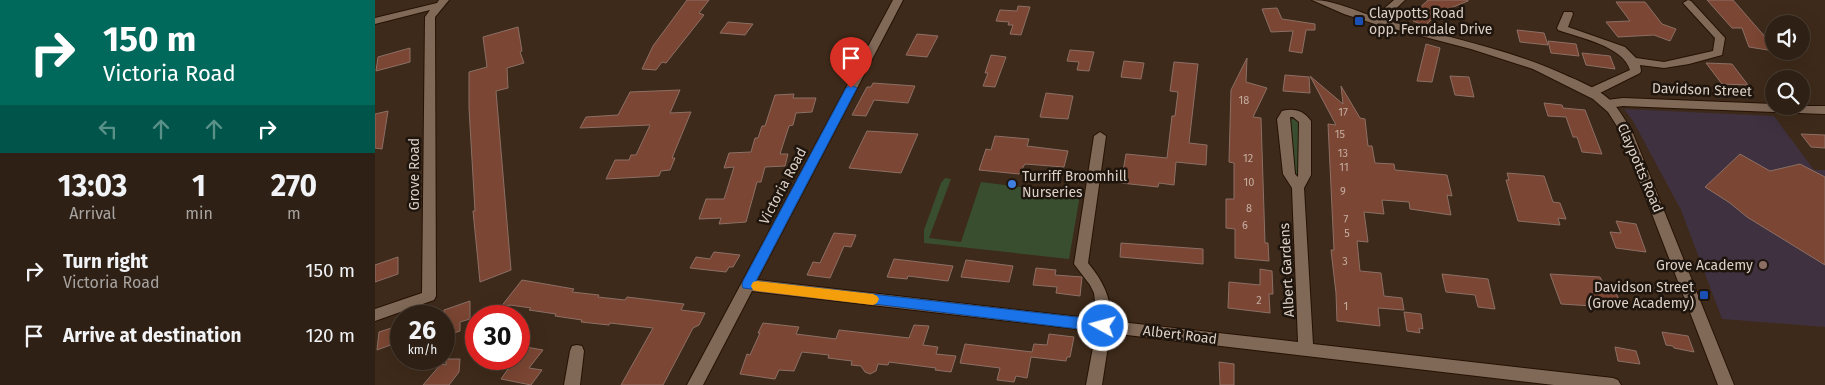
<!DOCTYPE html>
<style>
:root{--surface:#2e2014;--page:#36281d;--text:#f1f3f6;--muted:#a7a3a0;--line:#493e34}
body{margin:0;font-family:"Fira Sans",sans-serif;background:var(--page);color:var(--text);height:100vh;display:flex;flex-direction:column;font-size:19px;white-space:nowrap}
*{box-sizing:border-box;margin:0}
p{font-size:16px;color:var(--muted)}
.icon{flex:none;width:28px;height:28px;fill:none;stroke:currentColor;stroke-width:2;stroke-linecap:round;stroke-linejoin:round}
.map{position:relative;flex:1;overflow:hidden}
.panel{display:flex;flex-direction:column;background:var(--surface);width:375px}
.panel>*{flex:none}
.guide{background:#00695c;color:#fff;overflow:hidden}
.controls{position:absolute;left:1390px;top:15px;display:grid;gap:10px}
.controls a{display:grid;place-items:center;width:45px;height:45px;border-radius:50%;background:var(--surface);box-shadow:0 5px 20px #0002,0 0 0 1px var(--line);font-size:25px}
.speed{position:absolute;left:15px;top:305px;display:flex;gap:10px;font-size:25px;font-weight:700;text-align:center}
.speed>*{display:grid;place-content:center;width:65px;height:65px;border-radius:50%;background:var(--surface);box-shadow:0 5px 20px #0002,0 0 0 1px var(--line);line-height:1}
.speed small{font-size:12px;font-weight:400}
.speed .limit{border:8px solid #d22;background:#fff;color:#111}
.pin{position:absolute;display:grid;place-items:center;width:42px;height:42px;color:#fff;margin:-51px -21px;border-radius:50% 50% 50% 0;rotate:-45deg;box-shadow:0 0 5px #0007}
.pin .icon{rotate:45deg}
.me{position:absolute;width:55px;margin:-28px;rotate:277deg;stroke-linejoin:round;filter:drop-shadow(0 0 4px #0008)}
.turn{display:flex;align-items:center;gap:18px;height:105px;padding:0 20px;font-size:22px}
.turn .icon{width:65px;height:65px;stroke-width:2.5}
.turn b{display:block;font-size:35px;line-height:42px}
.lanes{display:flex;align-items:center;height:48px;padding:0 20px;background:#0003;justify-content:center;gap:25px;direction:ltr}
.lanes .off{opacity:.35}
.eta{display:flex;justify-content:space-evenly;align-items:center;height:85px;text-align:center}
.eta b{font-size:30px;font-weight:700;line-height:35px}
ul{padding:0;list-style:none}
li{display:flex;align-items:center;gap:15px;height:65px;padding:0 20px}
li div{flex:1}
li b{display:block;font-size:19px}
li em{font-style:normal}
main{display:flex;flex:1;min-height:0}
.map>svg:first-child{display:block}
</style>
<main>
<section class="panel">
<div class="guide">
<div class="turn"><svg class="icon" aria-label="right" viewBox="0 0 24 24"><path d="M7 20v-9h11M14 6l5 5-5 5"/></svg><div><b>150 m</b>Victoria Road</div></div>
<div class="lanes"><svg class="icon off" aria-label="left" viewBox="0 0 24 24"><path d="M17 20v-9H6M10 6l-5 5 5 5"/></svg><svg class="icon off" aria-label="ahead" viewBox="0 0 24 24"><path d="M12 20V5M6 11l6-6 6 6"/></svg><svg class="icon off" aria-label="ahead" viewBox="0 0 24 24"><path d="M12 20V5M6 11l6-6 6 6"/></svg><svg class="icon" aria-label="right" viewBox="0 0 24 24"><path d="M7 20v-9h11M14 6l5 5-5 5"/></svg></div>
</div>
<div class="eta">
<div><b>13:03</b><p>Arrival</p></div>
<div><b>1</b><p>min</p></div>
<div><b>270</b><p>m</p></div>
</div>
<ul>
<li><svg class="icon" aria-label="right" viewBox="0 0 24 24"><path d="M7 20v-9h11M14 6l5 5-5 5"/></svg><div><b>Turn right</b><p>Victoria Road</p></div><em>150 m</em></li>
<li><svg class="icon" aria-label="arrive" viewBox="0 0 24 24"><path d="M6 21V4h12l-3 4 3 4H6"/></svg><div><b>Arrive at destination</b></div><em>120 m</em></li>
</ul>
</section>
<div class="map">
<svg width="1450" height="385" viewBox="0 0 1450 385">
<rect width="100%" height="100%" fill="#3e2a1a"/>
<path fill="#3f313f" d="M1249,109L1399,116L1439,170H1450V327L1347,319L1306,210L1258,121Z"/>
<g fill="#384e2f">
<path d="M918,119L924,122V175L919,174L913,121Z"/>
<path d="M570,178L576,179L554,238L586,242L606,182L705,195L694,259L549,243V230L566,183Z"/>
</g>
<g fill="#7b4633" stroke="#8c6f65">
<path d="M312,0H334L324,13L329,15L291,63L287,62L281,70L267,69L278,46Z"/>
<path d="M1053,0H1093V1L1063,13L1050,26L1038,21L1044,16L1038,14Z"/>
<path d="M1332,0H1358L1392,39L1399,40V51L1374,47L1367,28H1357Z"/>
<path d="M1241,2H1270L1287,24L1301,29L1295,41L1279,35L1243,37L1231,22L1255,21Z"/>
<path d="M643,6L655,7L646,35L635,34L638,25H633L634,22L621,21L625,10L642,11Z"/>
<path d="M902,8L907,19L940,24V30H931L927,53L914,51L918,31L896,32L887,9Z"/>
<path d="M353,22L378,24L370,35L345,33Z"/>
<path d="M143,27L147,51L145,52L149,63L132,68L133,88L121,91L136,270L105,282L98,211H100L94,108V72L112,67L108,37Z"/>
<path d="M1142,30L1169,33L1173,45L1145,42Z"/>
<path d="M542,34L563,36L552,57L531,55Z"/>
<path d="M1173,41L1201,44L1204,56L1176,53Z"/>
<path d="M1051,44L1065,48L1057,82L1042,81Z"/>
<path d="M35,48V62L1,71L3,57Z"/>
<path d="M695,50L719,52L714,71L702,70L704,62L692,61Z"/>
<path d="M1207,53L1235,56L1240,69L1211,65Z"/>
<path d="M616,55L631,57L620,87L608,86L613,73H610Z"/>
<path d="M872,58L871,82L892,88L878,117L886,118L890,243H893L894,261L860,258V229L851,228V199H859V163L854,162L856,90Z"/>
<path d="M749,61L769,63L766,79L746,77Z"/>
<path d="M799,62L823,64L814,143L832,145L831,165L801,162L799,185L784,183L783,187L746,183L751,154L792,158L797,116H800L803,92L795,91Z"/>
<path d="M1331,63L1357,64L1373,85L1347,84Z"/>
<path d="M910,75L934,77L935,93L908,91Z"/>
<path d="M935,76L968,104L966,86L985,118L990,119L993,146H997L1000,163L1019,164L1020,170L1072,175L1077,196L1072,195L1076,215L1035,209L1034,202L1007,200L1009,214L989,212L993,242L982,241L985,271L1006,273L1009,296L1027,298L1029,310L1003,308L1005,326L962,321L961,293L956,250H959L953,124L961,125Z"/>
<path d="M1075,76L1094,77L1099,97L1080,95Z"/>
<path d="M498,83L540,86L533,103L499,100L491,116L477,115L492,87H496Z"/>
<path d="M305,90L295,113L316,112L297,158H300L295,170L286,171L284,176L231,179L240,160H254L256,155H261L275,125L205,128L211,117L243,115L255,92Z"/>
<path d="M671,93L698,96L693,119L665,117Z"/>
<path d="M419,94L418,98H441L437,112L421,113L418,125L414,126L405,154H413L410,166L390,167L386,182H382L371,222L344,224L346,218L324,219L331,199H349L359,167L349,168L354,153L376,152L380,138H383L387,126H390L400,95Z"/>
<path d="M1169,103L1187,105L1188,108L1210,110L1227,154L1207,152L1202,137H1198L1191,117L1173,116Z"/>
<path d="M13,111L7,149L0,148V114Z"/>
<path d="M492,131L543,134L526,173L474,168Z"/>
<path d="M1426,134L1450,135V148L1436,147Z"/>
<path d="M620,136L654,139L652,146L693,151L689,167L650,164L644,174L604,170L611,149L616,150Z"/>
<path d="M1365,154L1395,171L1425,164L1450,177V265L1372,217L1355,203L1330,187Z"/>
<path d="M1132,173L1169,176L1178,202L1185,203L1191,219L1183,218L1185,225L1143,221L1131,180H1134Z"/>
<path d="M1241,221L1261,224L1271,252L1241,248L1235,232L1246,233Z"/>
<path d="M459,233L481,235L476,247L469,246L455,278L432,275L438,262L445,263Z"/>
<path d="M746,243L828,249V264L745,257Z"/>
<path d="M339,252L365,255L358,267H354L351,272L315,268L321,257L335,259Z"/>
<path d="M23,257V274L0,282V265Z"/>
<path d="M519,259L553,263L578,266L573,281L533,276L532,279L512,277Z"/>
<path d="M591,260L638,266L634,282L586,277Z"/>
<path d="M661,268L681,270L680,275L707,277L705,296L681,293L682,287L658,285Z"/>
<path d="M885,269L897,271L898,294H894L895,313L853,308L854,282L885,285Z"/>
<path d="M1067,274L1113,279L1120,309L1103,307L1100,295L1071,292Z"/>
<path d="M1175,274L1225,277L1229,285L1238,286L1245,302L1215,299L1218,306L1186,304Z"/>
<path d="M147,280L199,289L197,292L224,295L223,297L250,300L252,297L309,304L306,310L330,313L324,325L318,328L288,385H246L278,328L235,323L234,325L206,322L207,320L180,316L181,314L154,310L156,308L135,305L125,308Z"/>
<path d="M95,301V319L85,322V331L69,336V310Z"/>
<path d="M1029,312L1046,314L1048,329L1044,328L1045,333L1032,331Z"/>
<path d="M388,323L424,327L421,334L461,339L464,330L534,338L539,325L554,326L548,345L563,347L561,354L581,356L576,372L560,370L561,368L514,362L513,365L503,364L501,371L495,374L490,372L486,366L476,365L477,361L453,358L454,355L427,352L419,371L404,370L400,379L365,374L372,354L375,355L385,333H383Z"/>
<path d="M26,325V341L2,350L4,332Z"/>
<path d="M1287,332L1313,336L1319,352L1299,348L1298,346L1291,345Z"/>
<path d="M674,334L699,337L695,357H692L691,361L656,357L652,378L641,376L639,382L622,380L625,368L585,363L590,344L657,352L659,344L672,345Z"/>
<path d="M151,347L168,350L154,368L167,370L156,385L126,379L133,369L108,364V359H144V348L149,349Z"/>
<path d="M1240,347L1261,351L1265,364L1243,361Z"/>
<path d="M71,359H85L84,372L74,385H48L66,364L71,365Z"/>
<path d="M844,362L859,364V385H845Z"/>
</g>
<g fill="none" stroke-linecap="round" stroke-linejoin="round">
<defs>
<g id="minor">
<path d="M64,0H74L60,17L61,296L59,300L0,321V309L47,293L50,17L55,10L0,24V18L62,3Z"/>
<path d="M518,0H528L382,280L722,319L719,293L715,285L699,264L719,136L725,132L731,136L713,263C728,281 736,297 736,321L923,342L917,188L908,174L902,119L907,111C919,108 928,110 936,121V175L929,188L938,344L1238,378L1243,380L1246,385H1179L735,333L727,385H711L721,331L377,291L328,385H312ZM915,117H918L924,122L923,177L920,174Z"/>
<path d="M1019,0H1030L1012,17L1007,25H999L998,23L1004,13Z"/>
<path d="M1313,0L1316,1L1350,38L1347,55L1314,64L1289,68L1265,65L1266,71L1265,73L1221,95H1213L1211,92L1213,89L1255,70C1248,46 1205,38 1183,30L1182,28L1189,12H1197L1198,14L1193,27L1250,47L1261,58L1289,62L1338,51L1340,38L1308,3Z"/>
<path d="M1248,98L1399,104V106H1450V114L1248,106L1232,108L1226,104L1232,100Z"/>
<path d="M202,345L207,346L209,351L205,385H189L195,351L197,346Z"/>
</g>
<path id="secondary" d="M937,0C962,0 986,14 1010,20C1070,37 1131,48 1188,74C1204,81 1222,88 1235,100C1244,109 1250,120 1257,131L1359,385H1343L1245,131L1233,112L1218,99L1158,69L1096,49L1000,24L969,14Z"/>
</defs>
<use href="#minor" stroke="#251204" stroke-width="2"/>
<use href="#secondary" stroke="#251204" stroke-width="2"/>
<use href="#minor" fill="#816957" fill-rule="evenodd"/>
<use href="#secondary" fill="#816957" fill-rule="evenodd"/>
</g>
<path fill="#1a73e8" stroke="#114b97" d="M476,85L482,88L381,281L728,320L733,322L735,326L733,330L728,332L368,288L367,285L368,281L471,88Z"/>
<path fill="#f59e0b" d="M382,281L498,294L502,296L504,299L502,303L498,305L382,291L378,290L376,286L378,282Z"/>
<g fill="#1a4fb4" stroke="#1e150e" stroke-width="2">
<rect x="979" y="16" width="10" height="10" rx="2.5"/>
<rect x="1324" y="290" width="10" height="10" rx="2.5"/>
</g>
<circle fill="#3f7fe0" stroke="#1e150e" stroke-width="2" cx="637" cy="184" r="5"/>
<circle fill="#8d6e63" stroke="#1e150e" stroke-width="2" cx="1388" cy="265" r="5"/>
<g text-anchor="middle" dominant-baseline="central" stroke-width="5" stroke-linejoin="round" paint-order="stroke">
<g font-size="11" fill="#c4ada0">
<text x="869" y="100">18</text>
<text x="968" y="112">17</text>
<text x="965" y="134">15</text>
<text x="968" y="153">13</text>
<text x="873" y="158">12</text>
<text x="969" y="167">11</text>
<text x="874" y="182">10</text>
<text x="968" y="191">9</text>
<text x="874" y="208">8</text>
<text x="971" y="219">7</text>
<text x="870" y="225">6</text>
<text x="972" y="233">5</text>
<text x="970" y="261">3</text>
<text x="884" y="300">2</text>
<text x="971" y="306">1</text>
</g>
<g font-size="14" fill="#dccfc5" stroke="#1e150e" text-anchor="start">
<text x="994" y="13">Claypotts Road<tspan x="994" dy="16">opp. Ferndale Drive</tspan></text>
<text x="647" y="176">Turriff Broomhill<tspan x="647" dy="16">Nurseries</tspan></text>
<text x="1378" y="265" text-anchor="end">Grove Academy</text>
<text x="1319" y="287" text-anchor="end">Davidson Street<tspan x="1319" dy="16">(Grove Academy)</tspan></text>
</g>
<g font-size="14" fill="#dccfc5" stroke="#1e150e">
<text transform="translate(1327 90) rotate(2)">Davidson Street</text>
<text transform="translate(1265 168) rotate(67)">Claypotts Road</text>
<text transform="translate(39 174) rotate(-90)">Grove Road</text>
<text transform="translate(408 186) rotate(-62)">Victoria Road</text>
<text transform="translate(912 270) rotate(-93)">Albert Gardens</text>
<text transform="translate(805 335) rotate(7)">Albert Road</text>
</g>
</g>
</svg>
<div class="controls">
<a><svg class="icon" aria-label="sound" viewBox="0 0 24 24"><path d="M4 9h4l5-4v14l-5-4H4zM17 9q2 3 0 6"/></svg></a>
<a><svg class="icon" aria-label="search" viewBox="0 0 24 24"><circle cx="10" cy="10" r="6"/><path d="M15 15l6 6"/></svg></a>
</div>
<div class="speed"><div>26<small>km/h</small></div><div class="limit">30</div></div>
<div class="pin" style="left:476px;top:88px;background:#d93025"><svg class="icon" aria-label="arrive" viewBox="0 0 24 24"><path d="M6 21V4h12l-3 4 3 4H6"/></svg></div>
<svg class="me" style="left:728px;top:326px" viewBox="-20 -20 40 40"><circle r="17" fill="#1a73e8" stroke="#fff" stroke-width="3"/><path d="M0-11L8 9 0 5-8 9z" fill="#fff"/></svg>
</div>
</main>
